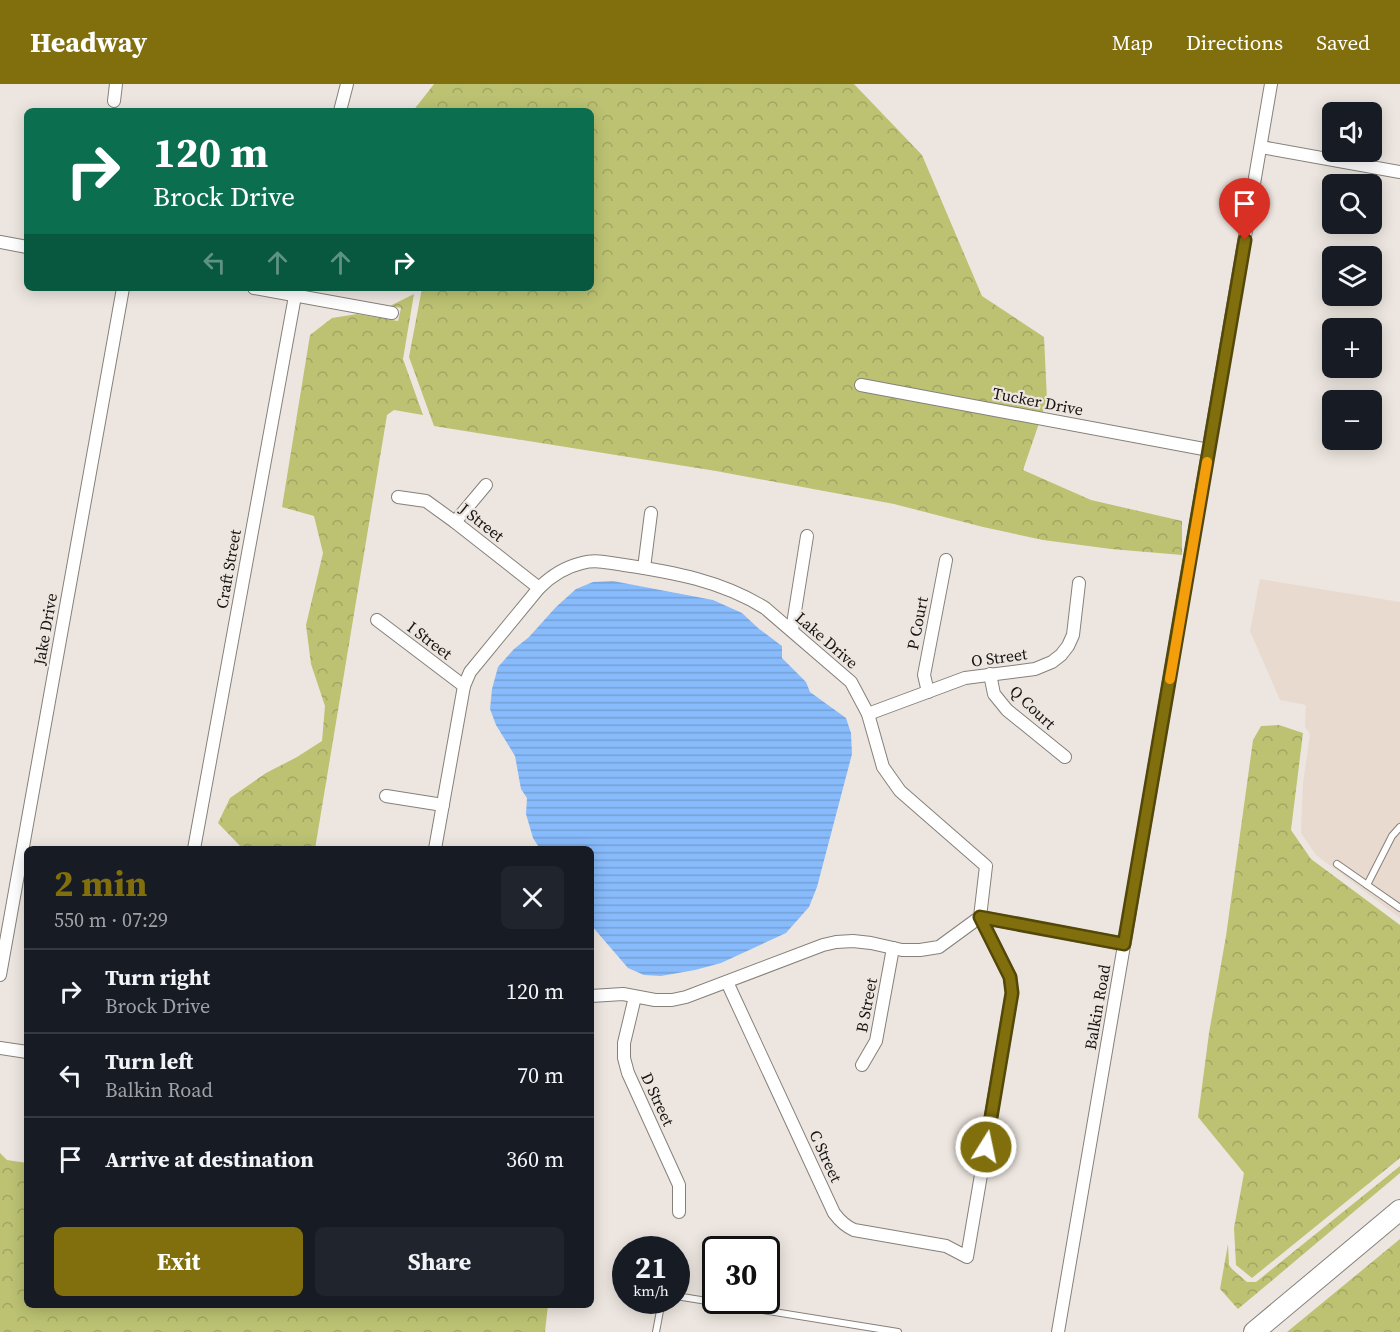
<!DOCTYPE html>
<meta charset="utf-8">
<style>
:root{--surface:#171b24;--page:#20242c;--text:#f1f3f6;--muted:#9ea1a6;--line:#363941;--accent:#816e0c}
body{margin:0;font-family:"Source Serif 4",serif;background:var(--page);color:var(--text);height:100vh;display:flex;flex-direction:column;font-size:22px;white-space:nowrap}
*{box-sizing:border-box;margin:0}
p{font-size:20px;color:var(--muted)}
.icon{flex:none;width:33px;height:33px;fill:none;stroke:currentColor;stroke-width:2;stroke-linecap:round;stroke-linejoin:round}
.map{position:relative;flex:1;overflow:hidden}
.panel{position:absolute;left:24px;top:762px;width:570px;height:462px;display:flex;flex-direction:column;background:var(--surface);border-radius:9px;box-shadow:0 3px 15px #0003}
.panel>*{flex:none}
.top-card{position:absolute;left:24px;top:24px;width:570px;height:183px;border-radius:9px;box-shadow:0 3px 15px #0003;background:#0b6e4f;color:#fff;overflow:hidden}
.tools{position:absolute;left:1322px;top:18px;display:grid;gap:12px}
.tools a{display:grid;place-items:center;width:60px;height:60px;border-radius:9px;background:var(--surface);box-shadow:0 3px 15px #0003;font-size:30px}
.speed{position:absolute;left:612px;top:1152px;display:flex;gap:12px;font-size:30px;font-weight:700;text-align:center}
.speed>*{display:grid;place-content:center;width:78px;height:78px;border-radius:50%;background:var(--surface);box-shadow:0 3px 15px #0003;line-height:1}
.speed small{font-size:15px;font-weight:400}
.speed .limit{border:3px solid #111;border-radius:9px;background:#fff;color:#111}
.pin{position:absolute;display:grid;place-items:center;width:51px;height:51px;color:#fff;margin:-62px -26px;border-radius:50% 50% 50% 0;rotate:-45deg;box-shadow:0 0 6px #0007}
.pin .icon{rotate:45deg}
.me{position:absolute;width:66px;margin:-33px;rotate:10deg;stroke-linejoin:round;filter:drop-shadow(0 0 4px #0008)}
.turn{display:flex;align-items:center;gap:21px;height:126px;padding:0 30px;font-size:27px}
.turn .icon{width:78px;height:78px;stroke-width:2.5}
.turn b{display:block;font-size:42px;line-height:51px}
.lanes{display:flex;align-items:center;height:57px;padding:0 30px;background:#0003;justify-content:center;gap:30px;direction:ltr}
.lanes .off{opacity:.35}
.round{display:grid;place-items:center;flex:none;width:63px;height:63px;border-radius:9px;background:var(--page)}
.overview{display:flex;align-items:center;justify-content:space-between;height:102px;padding:0 30px}
h1{font-size:36px;font-weight:700;line-height:45px;color:var(--accent)}
.button{display:flex;gap:12px;margin-top:auto;padding:12px 30px}
.button a{flex:1;height:69px;border-radius:9px;background:var(--accent);color:#fff;font-size:24px;font-weight:700;line-height:69px;text-align:center}
.button a+a{background:var(--page);color:var(--text)}
ul{padding:0;list-style:none}
li{display:flex;align-items:center;gap:18px;height:84px;padding:0 30px;border-top:2px solid var(--line)}
li div{flex:1}
li b{display:block;font-size:22px}
li em{font-style:normal}
header{display:flex;align-items:center;gap:36px;box-sizing:border-box;height:84px;padding:0 30px;background:var(--accent);color:#fff}
header strong{font-size:28px}
nav{display:flex;gap:33px;margin-inline-start:auto;font-size:21px}
.map>svg:first-child{display:block}
</style>
<header>
<strong>Headway</strong>
<nav><a>Map</a><a>Directions</a><a>Saved</a></nav>
</header>
<div class="map">
<svg width="1400" height="1248" viewBox="0 0 1400 1248">
<defs>
<pattern id="forest-crowns" width="20" height="18" patternUnits="userSpaceOnUse" patternTransform="scale(1.5)"><rect width="20" height="18" fill="#bcc272"/><path d="M2 6a3 3 0 1 1 6 0M12 15a3 3 0 1 1 6 0" fill="none" stroke="#a1a662"/></pattern>
<pattern id="water-rules" width="6" height="5" patternUnits="userSpaceOnUse" patternTransform="scale(1.5)"><rect width="6" height="5" fill="#88bbfb"/><path d="M0 2.5h6" fill="none" stroke="#75a0d6"/></pattern>
</defs>
<rect width="100%" height="100%" fill="#ede6e0"/>
<path fill="#e8dacf" d="M1260,495L1400,518V834L1316,771L1301,749L1303,699L1310,650L1305,643L1306,621L1280,616L1250,547Z"/>
<g fill="url(#forest-crowns)">
<path d="M434,0H854L922,71L982,212L1044,253L1047,316L1023,386L1091,416L1182,437V471L1111,465L1043,456L983,443L894,420L716,387L434,342L409,273L422,204H591V27H413Z"/>
<path d="M414,210L403,275L423,331L394,326L387,331L315,765H243L218,739L230,714L266,689L297,673L322,657L325,622L311,580L306,541L323,469L314,432L282,423L310,251L332,234L357,230L398,237L401,224L390,222Z"/>
<path d="M1279,641L1303,649L1291,746L1311,775L1400,841V1074L1252,1194L1236,1181L1234,1144L1244,1089L1198,1033L1209,949L1226,852L1253,656L1261,642Z"/>
<path d="M0,1069L7,1076L27,1079V1221H548L545,1248H0Z"/>
<path d="M1400,1082V1089L1238,1225L1220,1205L1228,1160L1229,1181L1232,1185L1247,1198H1256Z"/>
<path d="M1400,1155V1248H1287Z"/>
</g>
<path fill="url(#water-rules)" d="M613,497L713,516L742,529L758,544L782,562V574L806,598L810,608L846,634L851,649L852,670L817,803L809,823L786,849L721,879L695,886L661,892L644,891L628,884L591,841V765H540L533,754L526,730L527,714L521,705L515,672L496,641L490,625L492,605L498,583L514,565L529,553L556,523L576,505L593,498Z"/>
<g fill="none" stroke-linecap="round" stroke-linejoin="round">
<defs>
<g id="lane">
<path d="M1337,780L1400,824"/>
<path d="M1367,801L1392,752L1400,743"/>
<path d="M676,1212L898,1248"/>
<path d="M656,1248L662,1216"/>
</g>
<g id="street">
<path d="M114,17L116,0"/>
<path d="M340,27L347,0"/>
<path d="M1261,63L1400,88"/>
<path d="M0,158L27,163"/>
<path d="M254,204L392,229"/>
<path d="M861,301L1209,366"/>
<path d="M398,413L426,417L455,438L539,504"/>
<path d="M455,438L486,401"/>
<path d="M644,484L651,429"/>
<path d="M377,536L464,602"/>
<path d="M792,546L807,452"/>
<path d="M990,590L994,610L1007,626L1065,673"/>
<path d="M928,608L924,591L946,476"/>
<path d="M868,630L965,594L1035,585L1052,578L1061,571L1068,562L1073,551L1079,499"/>
<path d="M386,712L443,721"/>
<path d="M194,765L295,212"/>
<path d="M435,765L464,602L470,588L539,504C551,492 565,483 582,479C596,475 610,479 624,481C673,488 722,497 765,524L851,598L868,630L883,683L900,707L986,782L980,833L939,863L920,866H902L871,859L853,857L836,858L823,861L686,913L672,916H655L623,910L591,912"/>
<path d="M980,833L1124,860"/>
<path d="M0,891L123,204"/>
<path d="M727,898L834,1129C840,1137 845,1142 854,1146L946,1162L967,1173L1012,909L1010,893L980,833"/>
<path d="M635,913L624,959V974L628,989L679,1101V1128"/>
<path d="M0,964L27,968"/>
<path d="M862,981L876,957L893,864"/>
<path d="M1058,1248L1271,0"/>
</g>
<path id="primary" d="M1254,1248L1400,1126"/>
</defs>
<use href="#lane" stroke="#86807a" stroke-width="8"/>
<use href="#street" stroke="#86807a" stroke-width="14"/>
<use href="#primary" stroke="#86807a" stroke-width="22"/>
<use href="#lane" stroke="#fff" stroke-width="6"/>
<use href="#street" stroke="#fff" stroke-width="12"/>
<use href="#primary" stroke="#fff" stroke-width="20"/>
</g>
<g fill="none" stroke-linecap="round" stroke-linejoin="round">
<defs>
<path id="route" d="M986,1063L1012,909L1010,893L980,833L1124,860L1245,156"/>
</defs>
<use href="#route" stroke="#544808" stroke-width="15"/>
<use href="#route" stroke="#816e0c" stroke-width="10"/>
<path stroke="#f59e0b" stroke-width="10" d="M1170,595L1207,378"/>
</g>
<g text-anchor="middle" dominant-baseline="central" stroke-width="4.5" stroke-linejoin="round" paint-order="stroke">
<g font-size="16" fill="#161311" stroke="#ede6e0">
<text transform="translate(1038 317) rotate(11)">Tucker Drive</text>
<text transform="translate(482 438) rotate(38)">J Street</text>
<text transform="translate(228 485) rotate(-80)">Craft Street</text>
<text transform="translate(917 539) rotate(-79)">P Court</text>
<text transform="translate(45 545) rotate(-80)">Jake Drive</text>
<text transform="translate(430 556) rotate(37)">I Street</text>
<text transform="translate(827 556) rotate(41)">Lake Drive</text>
<text transform="translate(999 573) rotate(-8)">O Street</text>
<text transform="translate(1033 623) rotate(43)">Q Court</text>
<text transform="translate(866 921) rotate(-79)">B Street</text>
<text transform="translate(1097 923) rotate(-80)">Balkin Road</text>
<text transform="translate(658 1015) rotate(65)">D Street</text>
<text transform="translate(826 1072) rotate(65)">C Street</text>
</g>
</g>
</svg>
<div class="tools">
<a><svg class="icon" aria-label="sound" viewBox="0 0 24 24"><path d="M4 9h4l5-4v14l-5-4H4zM17 9q2 3 0 6"/></svg></a>
<a><svg class="icon" aria-label="search" viewBox="0 0 24 24"><circle cx="10" cy="10" r="6"/><path d="M15 15l6 6"/></svg></a>
<a><svg class="icon" aria-label="layers" viewBox="0 0 24 24"><path d="M12 4l9 5-9 5-9-5zM3 14l9 5 9-5"/></svg></a>
<a>+</a>
<a>−</a>
</div>
<div class="speed"><div>21<small>km/h</small></div><div class="limit">30</div></div>
<div class="pin" style="left:1245px;top:156px;background:#d93025"><svg class="icon" aria-label="arrive" viewBox="0 0 24 24"><path d="M6 21V4h12l-3 4 3 4H6"/></svg></div>
<svg class="me" style="left:986px;top:1063px" viewBox="-20 -20 40 40"><circle r="17" fill="#816e0c" stroke="#fff" stroke-width="3"/><path d="M0-11L8 9 0 5-8 9z" fill="#fff"/></svg>
<div class="top-card">
<div class="turn"><svg class="icon" aria-label="right" viewBox="0 0 24 24"><path d="M7 20v-9h11M14 6l5 5-5 5"/></svg><div><b>120 m</b>Brock Drive</div></div>
<div class="lanes"><svg class="icon off" aria-label="left" viewBox="0 0 24 24"><path d="M17 20v-9H6M10 6l-5 5 5 5"/></svg><svg class="icon off" aria-label="ahead" viewBox="0 0 24 24"><path d="M12 20V5M6 11l6-6 6 6"/></svg><svg class="icon off" aria-label="ahead" viewBox="0 0 24 24"><path d="M12 20V5M6 11l6-6 6 6"/></svg><svg class="icon" aria-label="right" viewBox="0 0 24 24"><path d="M7 20v-9h11M14 6l5 5-5 5"/></svg></div>
</div>
<section class="panel">
<div class="overview"><div><h1>2 min</h1><p>550 m · 07:29</p></div><a class="round"><svg class="icon" aria-label="close" viewBox="0 0 24 24"><path d="M6 6l12 12M18 6L6 18"/></svg></a></div>
<ul>
<li><svg class="icon" aria-label="right" viewBox="0 0 24 24"><path d="M7 20v-9h11M14 6l5 5-5 5"/></svg><div><b>Turn right</b><p>Brock Drive</p></div><em>120 m</em></li>
<li><svg class="icon" aria-label="left" viewBox="0 0 24 24"><path d="M17 20v-9H6M10 6l-5 5 5 5"/></svg><div><b>Turn left</b><p>Balkin Road</p></div><em>70 m</em></li>
<li><svg class="icon" aria-label="arrive" viewBox="0 0 24 24"><path d="M6 21V4h12l-3 4 3 4H6"/></svg><div><b>Arrive at destination</b></div><em>360 m</em></li>
</ul>
<div class="button"><a>Exit</a><a>Share</a></div>
</section>
</div>
